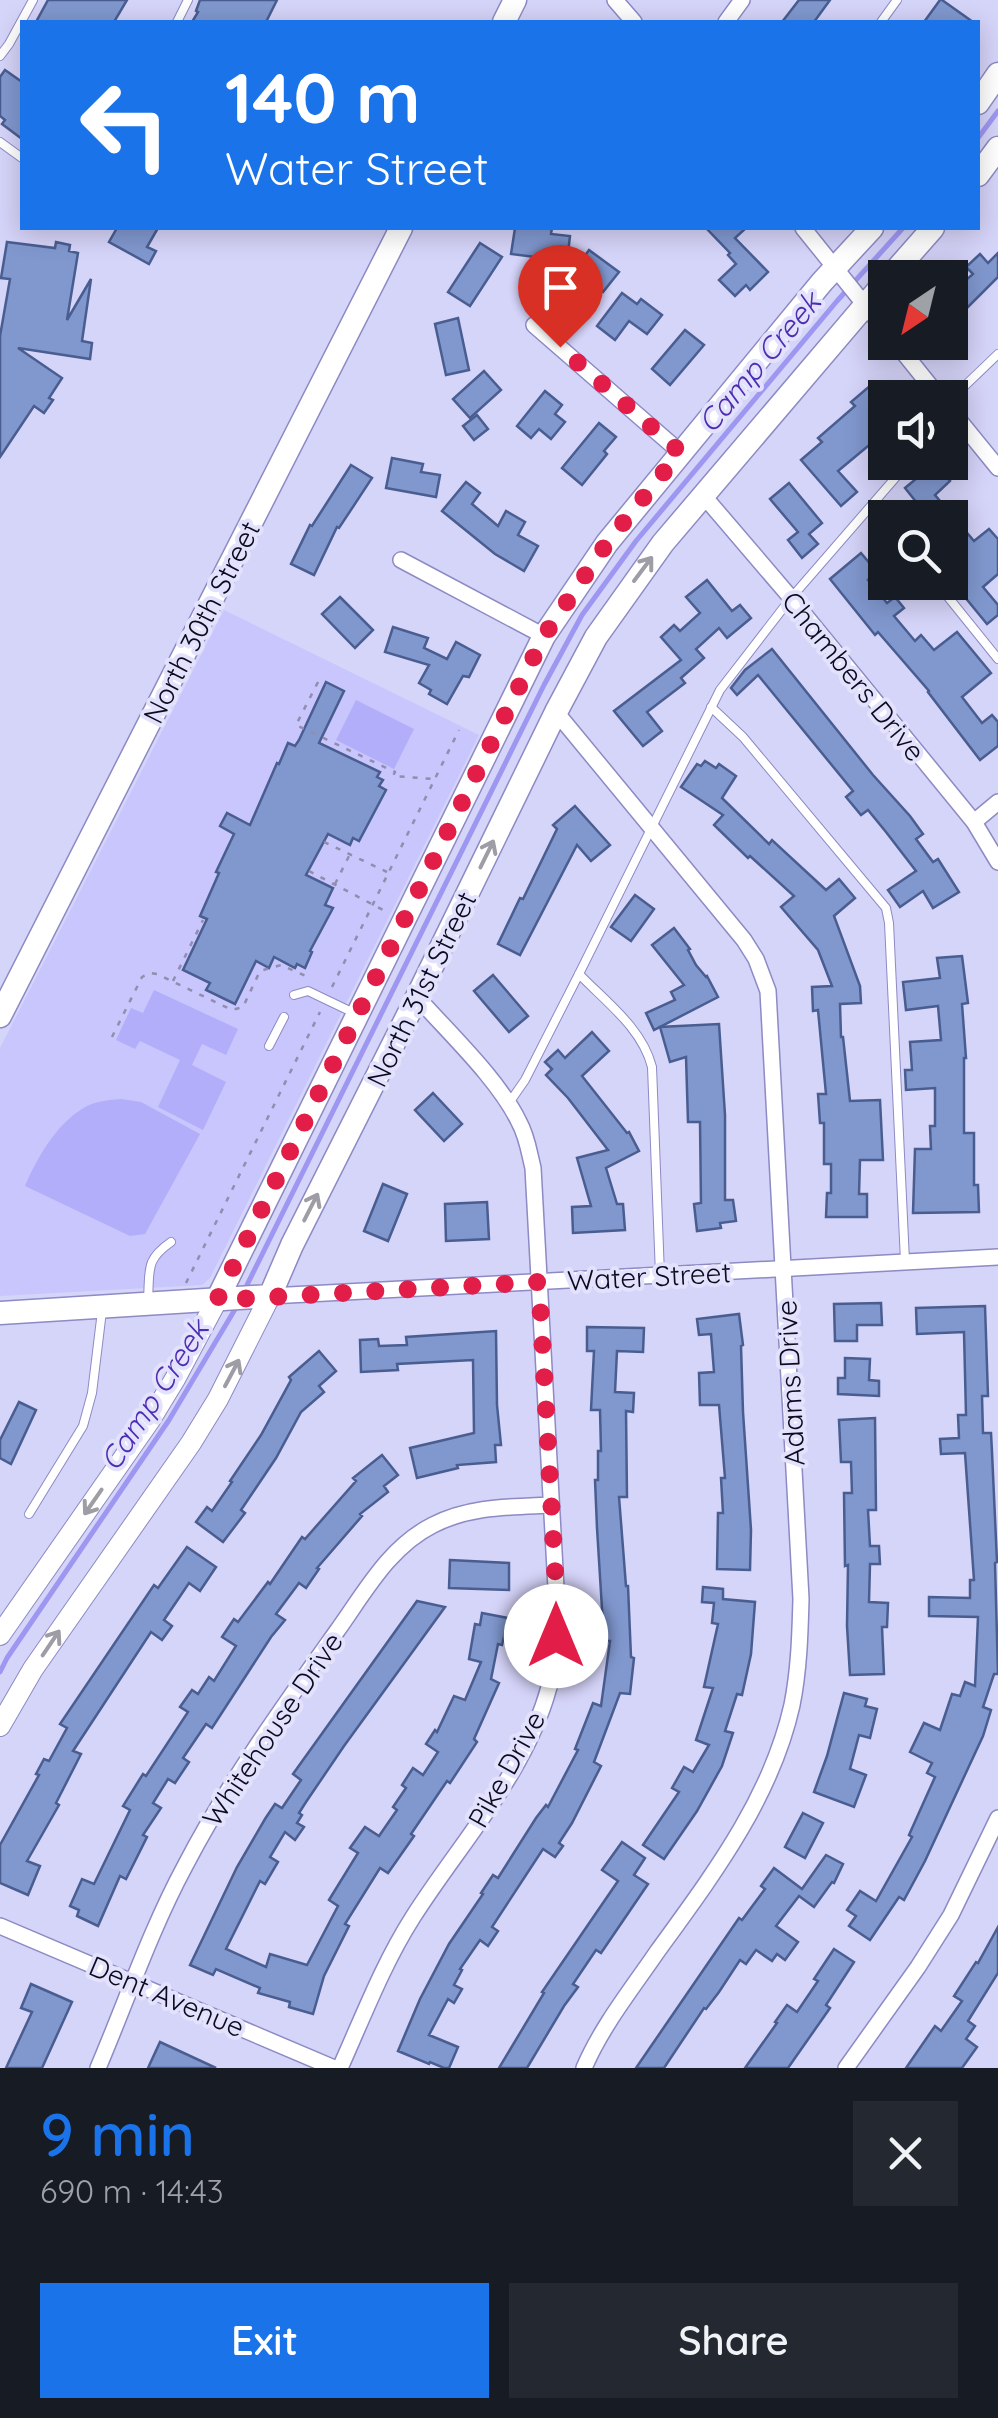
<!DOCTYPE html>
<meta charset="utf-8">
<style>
:root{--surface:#171b24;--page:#242831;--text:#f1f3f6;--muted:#9ea1a6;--accent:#1a73e8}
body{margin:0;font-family:Quicksand,sans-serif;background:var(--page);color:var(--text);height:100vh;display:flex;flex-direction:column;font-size:38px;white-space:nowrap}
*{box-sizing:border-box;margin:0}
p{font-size:32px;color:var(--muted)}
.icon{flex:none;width:55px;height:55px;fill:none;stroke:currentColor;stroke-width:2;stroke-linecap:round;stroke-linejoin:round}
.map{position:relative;height:2068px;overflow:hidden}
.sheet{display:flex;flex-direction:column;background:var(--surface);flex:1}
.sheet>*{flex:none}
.guide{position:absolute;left:20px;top:20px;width:960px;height:210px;border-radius:0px;box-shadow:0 5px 25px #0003;background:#1a73e8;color:#fff;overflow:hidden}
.needle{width:65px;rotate:215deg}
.tools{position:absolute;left:868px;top:260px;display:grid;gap:20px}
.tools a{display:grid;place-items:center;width:100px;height:100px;border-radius:0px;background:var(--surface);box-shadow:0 5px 25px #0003;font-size:50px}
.pin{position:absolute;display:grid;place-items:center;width:85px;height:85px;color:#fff;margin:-102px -42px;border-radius:50% 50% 50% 0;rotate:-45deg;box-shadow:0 0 10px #0007}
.pin .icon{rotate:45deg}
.me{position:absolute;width:110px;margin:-55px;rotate:0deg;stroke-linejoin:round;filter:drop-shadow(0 0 8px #0008)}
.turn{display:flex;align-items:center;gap:35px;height:210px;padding:0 40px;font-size:45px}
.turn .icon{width:130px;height:130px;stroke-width:2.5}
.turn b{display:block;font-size:70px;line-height:85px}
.round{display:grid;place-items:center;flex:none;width:105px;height:105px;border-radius:0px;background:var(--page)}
.headline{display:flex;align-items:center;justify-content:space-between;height:170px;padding:0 40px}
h1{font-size:60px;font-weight:600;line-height:75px;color:var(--accent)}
.primary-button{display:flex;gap:20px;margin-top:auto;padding:20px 40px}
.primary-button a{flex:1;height:115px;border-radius:0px;background:var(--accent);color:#fff;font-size:40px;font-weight:600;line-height:115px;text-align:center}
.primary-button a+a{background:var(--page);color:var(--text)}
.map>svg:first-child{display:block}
</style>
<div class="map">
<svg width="998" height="2068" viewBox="0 0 998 2068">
<rect width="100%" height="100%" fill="#d5d4f9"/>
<path fill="#c8c6fd" d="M224,610L479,735L210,1278L202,1285L0,1296V1048Z"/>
<g fill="#b2aefa">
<path d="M356,700L414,729L394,769L336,740Z"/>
<path d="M154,990L238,1029L226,1055L202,1044L192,1065L226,1082L203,1130L158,1107L180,1060L140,1041L135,1049L116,1040L131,1008L143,1013Z"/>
<path d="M121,1099L141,1102L200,1134L145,1234L130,1236L25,1186C37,1158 56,1125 82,1109C94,1101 108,1100 121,1099Z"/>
</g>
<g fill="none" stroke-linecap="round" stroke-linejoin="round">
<g stroke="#9e97f2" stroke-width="5">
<path d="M978,138L998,111"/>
<path d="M244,1291L544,685L582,615L636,541L837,301L903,228"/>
<path d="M0,1672L7,1658L169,1420L237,1306"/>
</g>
</g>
<g fill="#8198cf" stroke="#495d90" stroke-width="2.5">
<path d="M48,0H127L114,22H36Z"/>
<path d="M200,0H277L266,22H192L198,12L196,11Z"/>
<path d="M799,0H830L814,22H782Z"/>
<path d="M940,0H942L973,22H924Z"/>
<path d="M5,70L22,82V139L2,124L5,120L0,116V77Z"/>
<path d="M117,228H158L147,247L156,251L149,264L109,242Z"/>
<path d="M515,228H552L551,234L570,236L567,261L511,254Z"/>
<path d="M706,228H746L735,238L768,272L750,290L746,285L735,296L719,280L736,264L728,255L730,253Z"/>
<path d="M7,242L55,248L56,242L70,245L69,251L78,253L67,320L91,279L82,341L92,343L90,359L18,348L62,378L49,398L53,400L44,413L34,406L0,457V336L10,279L1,278Z"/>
<path d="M480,243L502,257L470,306L448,292Z"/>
<path d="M589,250L619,272L603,292L574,271Z"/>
<path d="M998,253V277L950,325V294L973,274L966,267L980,254L988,263Z"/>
<path d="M622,293L637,304L641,299L662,315L647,334L629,321L615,340L597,326Z"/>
<path d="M458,318L469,370L446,375L435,324Z"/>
<path d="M685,330L704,345L670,385L652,369Z"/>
<path d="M484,371L501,390L470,418L453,399Z"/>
<path d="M871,385L885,401V432L838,471L857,492L841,506L801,460L822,442L818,438L855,406L851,402Z"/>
<path d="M545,391L562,405L555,414L565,422L551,439L539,429L531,438L517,426Z"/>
<path d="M477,415L488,429L474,440L463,426Z"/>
<path d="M599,423L616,437L604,451L607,454L582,485L562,468Z"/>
<path d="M392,458L423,464L421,472L440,475L436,497L386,488Z"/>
<path d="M935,463L950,481L935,495L974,541L989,529L998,539V574L983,587L998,605V615L987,624L950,579V518H919L911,508L917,503L905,488Z"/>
<path d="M351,465L372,478L339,528L337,527L314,575L291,564L310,525L312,526Z"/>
<path d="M466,482L480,493L472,504L498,526L506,511L525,522L518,535L538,546L524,571L495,554L442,511Z"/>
<path d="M789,483L822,523L809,534L818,544L802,558L788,540L798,532L770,499Z"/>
<path d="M861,553L877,572L868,580L887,603L895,597L904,608L894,616L915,641L921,635L934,650L957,632L991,673L962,697L982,723L992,715L998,722V746L980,760L928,692L929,691L878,632L875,635L830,579Z"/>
<path d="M707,580L732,611L740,605L751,618L727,638L719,628L696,649L704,658L681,678L685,683L647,712L662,731L643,746L614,711L681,660L661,637L674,625L680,631L700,613L686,597Z"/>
<path d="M340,597L373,630L355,648L322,614Z"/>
<path d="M393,627L428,638L424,648L447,659L456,642L480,655L469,677L463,676L447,704L429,694L431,690L419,683L429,665L385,652Z"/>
<path d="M772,649L873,775L910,816L923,834L916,839L933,862L938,859L959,892L933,908L923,891L900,907L888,890L916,871L886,832L868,810L861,815L846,797L853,791L758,675L737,695L731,688L745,670Z"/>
<path d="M326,682L344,691L319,743L380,772L377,777L383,780L379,786L386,790L359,841L353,838L350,845L328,834L306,875L333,888L325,905L333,908L310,951L312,952L305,968L297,964L295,968L274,957L269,968L256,961L235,1004L206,990L210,983L183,970L207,919L200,916L219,873L216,872L234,834L220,826L227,813L250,825L277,763L279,764L288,743L295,746L299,740Z"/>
<path d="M705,761L716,768L719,764L736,776L722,798L769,844L772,840L826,890L839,879L855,898L834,916L860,986L861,1003L840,1004L841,1037H843L850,1101L880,1100L883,1160H860L859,1194H867V1217H826L827,1193H831V1164H824V1123H820L818,1094H826L818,1010L813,1011L812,987L832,986L818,950L781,907L794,896L750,856L748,858L714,825L723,815L681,787L697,764L701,766Z"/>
<path d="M575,806L610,845L591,861L577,845L520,955L498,944L520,898L523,899L557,829L553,825Z"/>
<path d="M635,895L654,909L631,941L611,927Z"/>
<path d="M674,928L690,949L688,950L696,965L706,977L707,976L718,997L654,1030L646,1013L675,1000L671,992L684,985L652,945Z"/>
<path d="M962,956L968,1003L962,1004L966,1058H964V1133H974V1185H978L979,1212L913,1213L915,1149H931L930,1126H935V1088L906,1090L905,1070H912L910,1042L941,1040L938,1006L906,1010L903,982L940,978L937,958Z"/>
<path d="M493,975L528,1016L509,1032L474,991Z"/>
<path d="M719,1024L725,1115V1200H733L736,1221L720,1223L721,1228L697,1231L694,1204L701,1203L700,1122H688L686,1057L670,1062L660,1027Z"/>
<path d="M592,1032L609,1051L582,1076L627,1133L629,1132L639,1151L606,1168L617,1204H623L625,1230L573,1233L572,1207L591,1206L577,1158L608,1150L568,1098L546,1075L552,1069L545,1062L558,1050L565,1058Z"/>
<path d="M433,1093L462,1124L444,1141L415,1110Z"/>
<path d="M383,1184L407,1194L388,1241L364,1231Z"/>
<path d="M487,1202L489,1239L446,1241L445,1204Z"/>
<path d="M881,1303L882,1325H857V1341H835L834,1304Z"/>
<path d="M985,1306L988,1396H982L983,1433H991L992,1452L997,1562L995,1563L998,1674H994L983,1707L991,1710L983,1736L925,1861L904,1900L899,1897L870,1940L849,1926L856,1916L847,1910L860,1891L876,1901L912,1837L909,1835L935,1777L927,1773L932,1763L910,1752L924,1723L940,1730L952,1694L960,1696L965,1682L975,1686L978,1617L929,1616V1597L970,1598V1580H974L965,1453L941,1454L940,1439L959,1438L958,1415H966L964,1332L917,1334L916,1308Z"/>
<path d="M739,1314L743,1345L741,1346L743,1412L751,1530L750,1570L717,1569L718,1513H723L721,1478H725L719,1405H700L699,1373L714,1372L711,1334L699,1335L697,1319Z"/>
<path d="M587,1327L644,1328L643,1352L617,1351L615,1392L634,1393L633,1412L626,1411L627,1497H619L626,1586H628L631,1657L634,1658L630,1694L620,1693L594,1762L601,1766L572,1823L559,1843L563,1846L555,1857L543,1849L492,1927L498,1931L488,1946L480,1940L460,1969L462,1970L454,1985L462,1989L454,2003L448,1999L429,2035L458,2047L449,2068H444L430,2062L429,2064L398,2051L420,1999L449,1944L483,1894L481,1893L493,1875L498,1878L536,1818L546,1805L548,1807L578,1750L575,1749L593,1703L601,1706L610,1641H604L597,1528L595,1480H598V1451H601L600,1410H591L594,1351H587Z"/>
<path d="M496,1331L497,1405L501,1445H495L496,1462L457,1465L458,1468L417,1478L410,1448L474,1433L473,1360L397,1364L398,1370L361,1372L360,1340L378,1339L379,1346L407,1345L406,1337Z"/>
<path d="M319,1351L336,1371L319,1386L324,1392L301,1412L276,1458L241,1510L245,1513L223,1542L196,1522L207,1507L212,1511L232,1482L230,1481L261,1435L291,1380L289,1377Z"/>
<path d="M845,1358L870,1359L869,1380L879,1381V1396L838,1394V1378H845Z"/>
<path d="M19,1402L36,1410L11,1464L0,1458V1440Z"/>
<path d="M875,1418L876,1510H868L870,1546H879L880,1564H870L869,1602L888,1603L887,1627H882L884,1674L850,1675L847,1626L848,1565L845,1566L844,1493H852L851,1462H841L839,1420Z"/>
<path d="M382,1455L398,1475L384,1486L388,1492L360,1514L362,1516L317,1568L319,1569L306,1588L299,1583L276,1614L285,1620L271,1637L212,1728L206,1724L183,1758L189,1762L175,1783L168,1779L153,1803L161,1808L143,1835L147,1837L126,1879L120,1876L98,1926L77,1916L79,1910L70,1906L82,1879L94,1884L130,1810L123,1806L143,1774L146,1776L188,1712L180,1707L192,1690L198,1694L209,1677L214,1681L236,1646L222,1637L234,1619L238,1622L268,1582L270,1584L302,1537L305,1539L356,1481L353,1478Z"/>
<path d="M187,1547L216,1567L200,1591L189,1583L164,1620L172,1626L162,1640L151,1632L73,1751L81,1754L56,1803L59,1805L27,1861L40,1866L28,1895L0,1883V1845L39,1775L36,1774L44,1759L49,1761L67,1728L60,1724L154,1585L158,1588Z"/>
<path d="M450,1560L509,1563V1590L449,1588Z"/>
<path d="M703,1587L723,1589V1599L755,1602L751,1654L742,1695L737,1694L725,1731L733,1733L722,1766L697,1811L664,1859L643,1845L679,1792L672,1788L684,1767L693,1772L709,1745L696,1740L713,1688L704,1687L718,1624L712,1623L714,1603L702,1602Z"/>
<path d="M417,1601L445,1607L344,1746L306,1802L299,1813L302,1815L297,1823L304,1827L295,1840L285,1832L270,1857L278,1862L265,1884L260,1881L226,1949L266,1967L270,1954L307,1965L338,1906L329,1900L358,1853L350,1848L365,1827L379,1836L397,1810L393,1807L406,1788L402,1785L413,1768L423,1775L438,1752L426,1744L435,1730L437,1732L454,1696L465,1700L481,1662L469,1659L475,1624L480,1625L482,1613L508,1618L502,1645L498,1644L491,1679L499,1683L474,1739L477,1742L450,1783L447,1781L411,1834L414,1836L388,1873L380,1868L345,1924L349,1926L324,1976L313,2014L289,2007L290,2002L258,1993L260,1988L216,1969L213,1975L190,1965L237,1867L265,1819L275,1804L282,1808L301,1780L293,1774Z"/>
<path d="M844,1693L867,1699L865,1706L877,1709L870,1738L859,1735L850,1769L866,1775L854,1807L814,1792L827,1756Z"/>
<path d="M803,1813L823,1823L805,1858L785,1847Z"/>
<path d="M622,1842L645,1858L634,1875L648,1884L601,1953L596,1950L573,1984L578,1987L564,2006L527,2068H499L544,1993L542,1992L618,1881L602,1870Z"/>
<path d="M826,1855L843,1864L834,1883L832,1882L814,1907L799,1896L776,1926L798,1942L785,1960L777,1954L772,1961L756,1950L746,1964L740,1960L719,1992L706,2009L704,2008L664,2068H636L739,1918L742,1920L765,1889L761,1886L774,1868L802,1889Z"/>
<path d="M998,1927V1973L968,2021L975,2026L966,2039L977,2047L962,2068H906L935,2026L941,2031L962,2001L954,1996L976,1962L978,1963Z"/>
<path d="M834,1949L854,1962L826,2005L830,2008L788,2068H745L777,2023L775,2022L787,2005L797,2012L818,1981L814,1979Z"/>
<path d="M31,1984L72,2002L42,2068H6L32,2012L21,2008Z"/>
<path d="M160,2042L216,2068H148Z"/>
</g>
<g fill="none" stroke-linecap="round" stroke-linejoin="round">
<defs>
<g id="service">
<path d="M177,22L188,0"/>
<path d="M881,22L897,0"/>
<path d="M0,56L9,44L33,0"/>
<path d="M0,142L22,158"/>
<path d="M950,400L998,354"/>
<path d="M870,508L885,525"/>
<path d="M936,582L998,659"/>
<path d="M711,707L743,737L886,908L889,923L905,1261"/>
<path d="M579,974C606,1002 642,1028 652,1067L660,1275"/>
<path d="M294,995L308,991L354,1013"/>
<path d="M269,1046L284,1017"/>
<path d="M509,1103L525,1080L579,974L720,690L791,598L909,462"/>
<path d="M148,1299C150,1270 145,1260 171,1242"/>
<path d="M29,1514L83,1426L92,1393L102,1311"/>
</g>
<g id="minor">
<path d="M615,0L634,22"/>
<path d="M726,22L742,0"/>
<path d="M803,228L885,330"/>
<path d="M534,325L680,452"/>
<path d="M895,342L940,398"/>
<path d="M950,409L998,468"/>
<path d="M703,495L791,598L974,822L998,862"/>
<path d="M401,560L544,636"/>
<path d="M556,712L744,940L756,959L768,991L801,1599C800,1635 799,1670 792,1705C771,1799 712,1876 657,1952C631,1990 602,2026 584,2068"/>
<path d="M974,822L998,802"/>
<path d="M270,1296L998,1257"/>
<path d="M0,1926L334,2068"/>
<path d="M98,2068C126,2002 151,1929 185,1866C228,1783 283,1707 337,1631C365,1592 389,1547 433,1525C470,1506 510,1507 551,1505"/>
<path d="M340,2068C363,2017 383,1964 413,1917C460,1843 526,1773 549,1687C557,1655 556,1621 556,1588L533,1168C529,1152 527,1136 519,1122C499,1080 449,1033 417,997"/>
<path d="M846,2068L918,1967L951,1915L998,1818"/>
</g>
<g id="tertiary">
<path d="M0,1635L150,1420L175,1379L217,1300"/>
<path d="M0,1726L33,1669L191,1443L218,1399L270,1296"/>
</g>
<g id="secondary">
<path d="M504,22L515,0"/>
<path d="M978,103L998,74"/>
<path d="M978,175L998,148"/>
<path d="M889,278L933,228"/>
<path d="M0,1016L401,228"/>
<path d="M217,1300L544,636L607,543L822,282L872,228"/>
<path d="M0,1313L270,1296L292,1245L417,997L556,712L596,637L663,543L885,282"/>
</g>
</defs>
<use href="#service" stroke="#8d8ac4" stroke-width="10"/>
<use href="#minor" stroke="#8d8ac4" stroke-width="18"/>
<use href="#tertiary" stroke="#8d8ac4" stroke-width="22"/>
<use href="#secondary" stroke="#8d8ac4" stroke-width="25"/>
<g stroke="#8f8ead" stroke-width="2.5" stroke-dasharray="5 8" stroke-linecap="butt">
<path d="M318,682L296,725L395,772L393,776L434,779"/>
<path d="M324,842L387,872"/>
<path d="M309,871L387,912"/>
<path d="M335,884L349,856"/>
<path d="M173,981L203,920"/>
<path d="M332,987L459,730"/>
<path d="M112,1037L142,977L150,973L157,974L232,1010L243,1007L260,971L281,965L308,977"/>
<path d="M186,1283L320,1012"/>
</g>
<use href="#service" stroke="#fff" stroke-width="8"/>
<use href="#minor" stroke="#fff" stroke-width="15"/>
<use href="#tertiary" stroke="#fff" stroke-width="20"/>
<use href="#secondary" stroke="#fff" stroke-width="22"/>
</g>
<defs><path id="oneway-shaft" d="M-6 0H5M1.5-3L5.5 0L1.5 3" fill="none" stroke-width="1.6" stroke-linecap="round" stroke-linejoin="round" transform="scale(2.5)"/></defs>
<g stroke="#9e9da5">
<use href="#oneway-shaft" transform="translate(643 569) rotate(-53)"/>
<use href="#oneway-shaft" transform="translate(487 854) rotate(-64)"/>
<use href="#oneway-shaft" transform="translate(311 1207) rotate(-63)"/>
<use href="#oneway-shaft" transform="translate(232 1373) rotate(-62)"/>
<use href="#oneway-shaft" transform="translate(93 1502) rotate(125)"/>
<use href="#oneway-shaft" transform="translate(51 1643) rotate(-56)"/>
</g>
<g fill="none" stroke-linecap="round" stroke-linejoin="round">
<path stroke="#e11d48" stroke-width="18" stroke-dasharray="0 32.4" d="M556,1636V1588L539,1282L217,1300L544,636L607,543L680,452L560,347"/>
</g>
<g text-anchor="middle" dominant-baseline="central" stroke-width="8" stroke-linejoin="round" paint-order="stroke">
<g font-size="28" fill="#0c0a1f" stroke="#e3e2fc">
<text transform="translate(201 622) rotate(-63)">North 30th Street</text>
<text transform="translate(854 676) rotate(51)">Chambers Drive</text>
<text transform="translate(421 989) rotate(-64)">North 31st Street</text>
<text transform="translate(649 1276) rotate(-3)">Water Street</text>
<text transform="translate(790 1383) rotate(-93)">Adams Drive</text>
<text transform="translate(272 1729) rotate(-56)">Whitehouse Drive</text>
<text transform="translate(506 1769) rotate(-61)">Pike Drive</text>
<text transform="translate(167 1996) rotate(23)">Dent Avenue</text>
</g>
<g font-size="30" font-style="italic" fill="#4e2db1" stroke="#e3e2fc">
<text transform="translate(759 362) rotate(-50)">Camp Creek</text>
<text transform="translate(154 1395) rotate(-57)">Camp Creek</text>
</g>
</g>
</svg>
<div class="tools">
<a><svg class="needle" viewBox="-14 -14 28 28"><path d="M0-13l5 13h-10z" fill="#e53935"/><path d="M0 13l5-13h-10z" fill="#9ea1a6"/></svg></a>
<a><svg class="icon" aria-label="sound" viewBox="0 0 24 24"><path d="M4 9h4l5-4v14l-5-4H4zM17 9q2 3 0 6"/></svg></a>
<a><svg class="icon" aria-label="search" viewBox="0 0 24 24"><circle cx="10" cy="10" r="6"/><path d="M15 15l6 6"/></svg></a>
</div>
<div class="pin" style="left:560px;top:347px;background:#d93025"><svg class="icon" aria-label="arrive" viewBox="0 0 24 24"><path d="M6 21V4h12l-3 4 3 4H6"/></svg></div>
<svg class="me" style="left:556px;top:1636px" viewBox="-20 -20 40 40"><circle r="19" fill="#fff"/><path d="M0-13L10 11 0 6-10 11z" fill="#e11d48"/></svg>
<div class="guide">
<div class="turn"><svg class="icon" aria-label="left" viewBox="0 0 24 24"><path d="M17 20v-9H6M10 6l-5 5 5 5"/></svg><div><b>140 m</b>Water Street</div></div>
</div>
</div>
<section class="sheet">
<div class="headline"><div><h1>9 min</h1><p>690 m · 14:43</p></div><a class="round"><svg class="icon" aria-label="close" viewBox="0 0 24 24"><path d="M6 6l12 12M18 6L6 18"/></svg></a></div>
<div class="primary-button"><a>Exit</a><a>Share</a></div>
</section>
